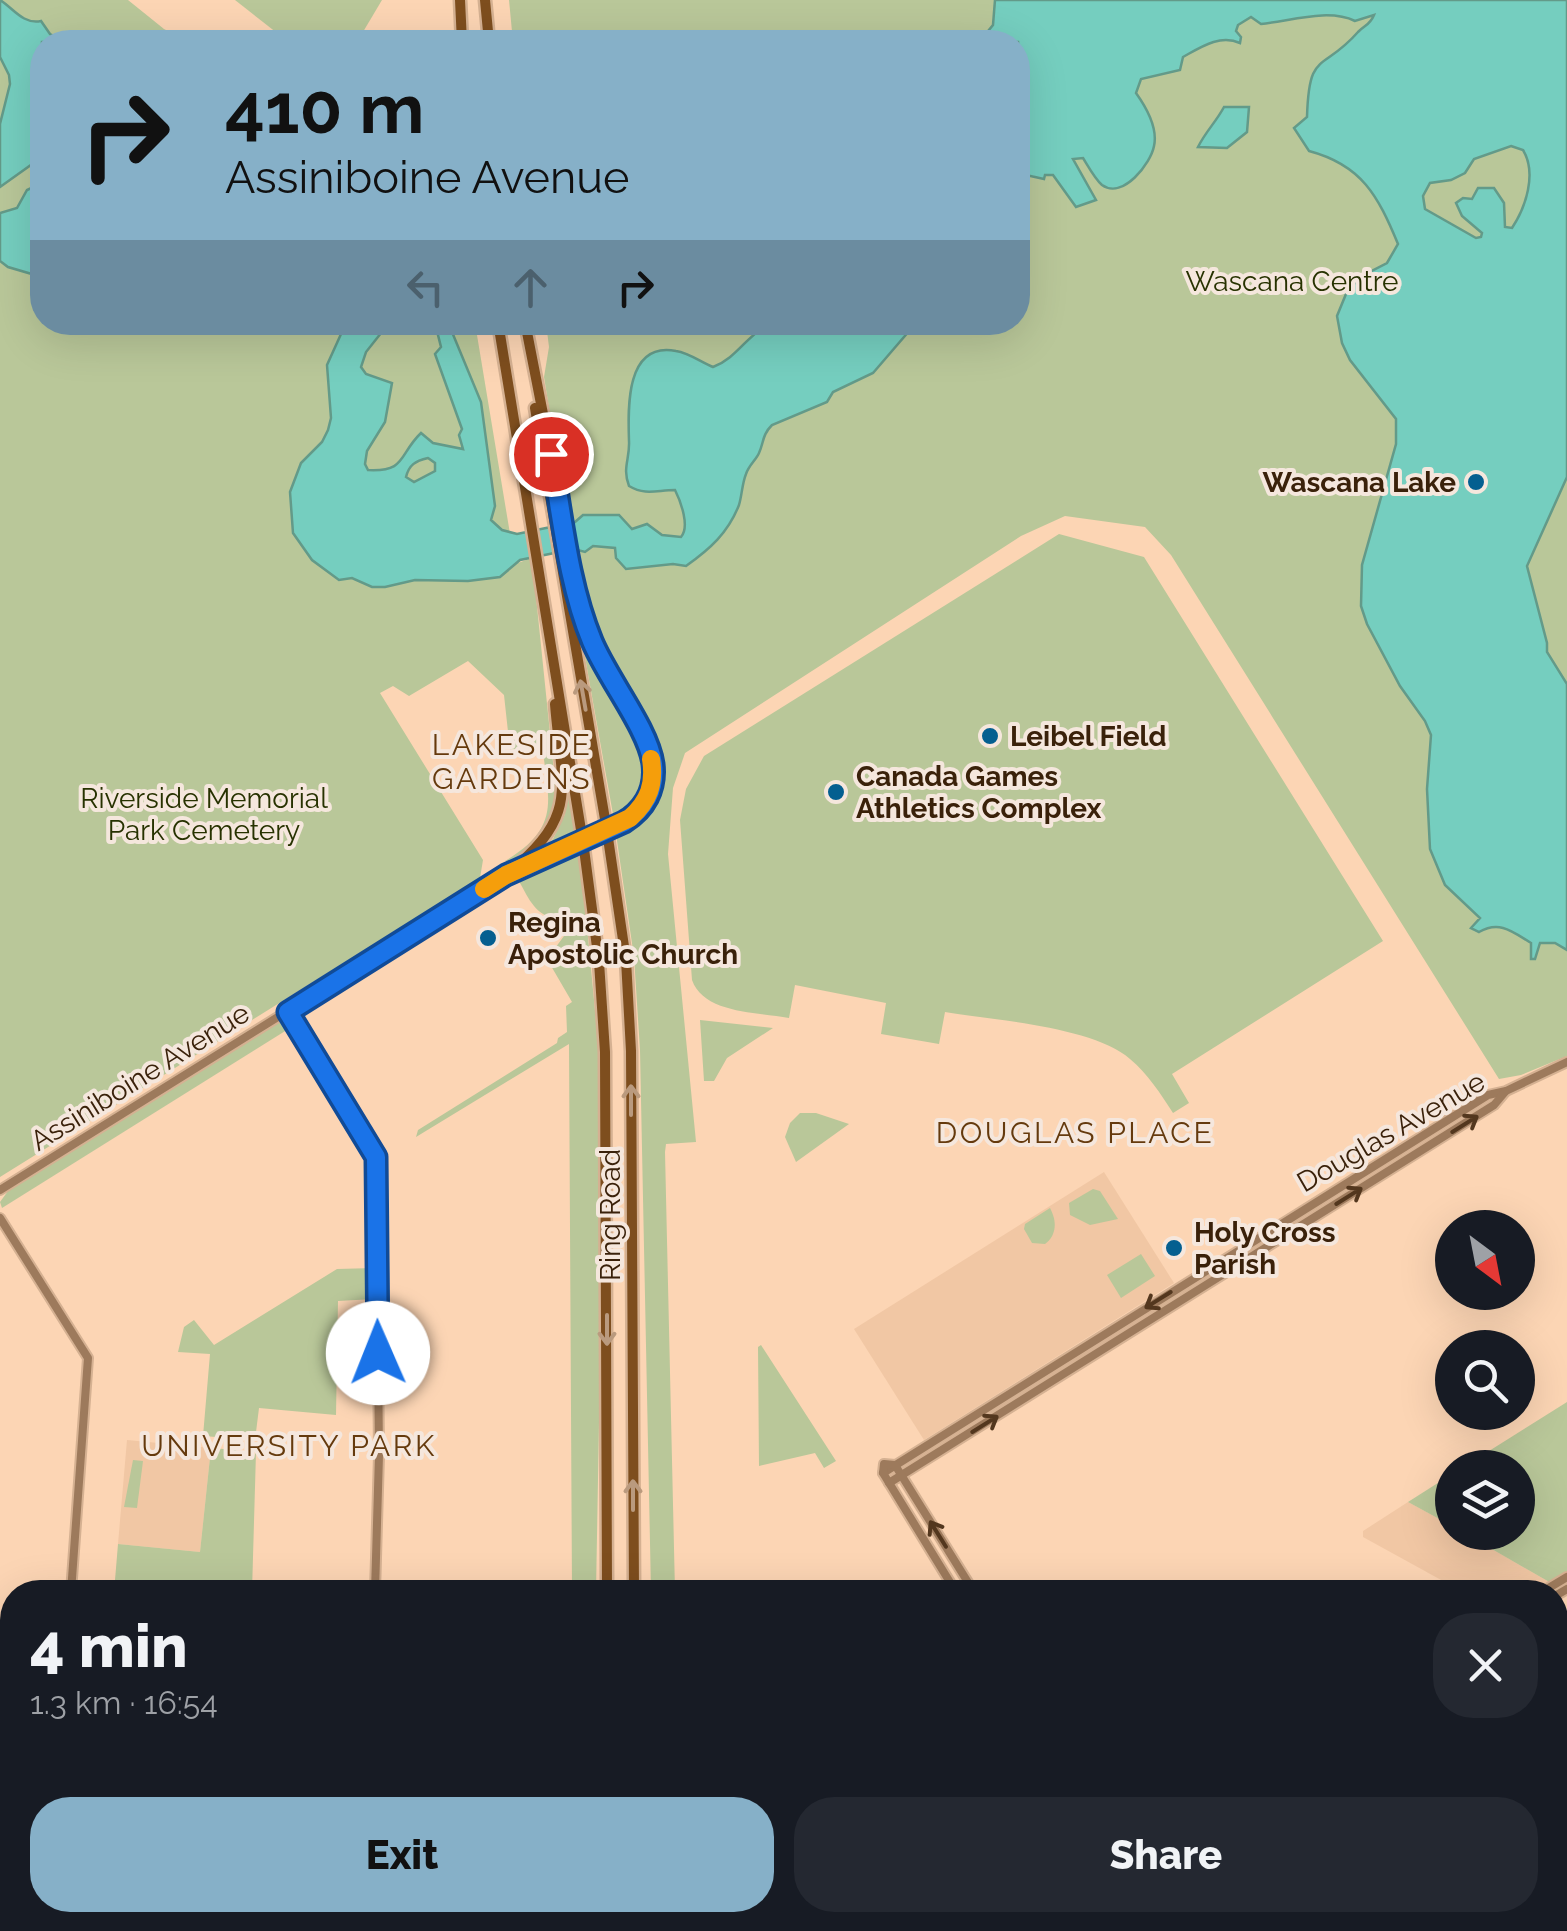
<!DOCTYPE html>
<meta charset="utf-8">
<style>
:root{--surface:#171b24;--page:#242831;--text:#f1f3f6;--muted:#9ea1a6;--accent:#86b0c8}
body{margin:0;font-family:Raleway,sans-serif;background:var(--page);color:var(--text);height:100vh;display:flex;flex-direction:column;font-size:38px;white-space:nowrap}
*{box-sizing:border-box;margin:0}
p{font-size:32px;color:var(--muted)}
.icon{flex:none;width:55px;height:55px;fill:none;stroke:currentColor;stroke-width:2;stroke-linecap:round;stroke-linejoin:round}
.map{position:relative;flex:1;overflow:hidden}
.details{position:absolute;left:0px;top:1580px;width:1568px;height:352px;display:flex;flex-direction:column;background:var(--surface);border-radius:40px 40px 0 0;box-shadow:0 10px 40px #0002}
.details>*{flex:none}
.hud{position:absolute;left:30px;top:30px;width:1000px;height:305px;border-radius:40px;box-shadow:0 10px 40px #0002;background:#86b0c8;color:#111;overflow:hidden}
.needle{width:65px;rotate:148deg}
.buttons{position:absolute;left:1435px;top:1210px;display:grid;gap:20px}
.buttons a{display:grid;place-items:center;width:100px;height:100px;border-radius:50%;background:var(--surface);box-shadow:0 10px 40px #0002;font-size:50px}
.pin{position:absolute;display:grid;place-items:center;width:85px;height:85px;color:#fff;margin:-42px;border:5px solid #fff;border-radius:50%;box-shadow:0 2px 10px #0007}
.me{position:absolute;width:110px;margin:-55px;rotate:359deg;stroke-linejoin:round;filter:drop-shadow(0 0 8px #0008)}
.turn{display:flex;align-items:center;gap:35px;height:210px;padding:0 30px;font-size:45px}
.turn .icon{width:130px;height:130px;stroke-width:2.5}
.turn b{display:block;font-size:70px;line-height:85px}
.lanes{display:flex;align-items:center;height:95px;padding:0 30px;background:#0003;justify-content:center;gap:50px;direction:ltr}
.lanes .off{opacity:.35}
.round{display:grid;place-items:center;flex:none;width:105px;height:105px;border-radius:40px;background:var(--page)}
.summary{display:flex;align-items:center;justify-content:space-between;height:170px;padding:0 30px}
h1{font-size:60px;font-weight:800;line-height:75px}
.primary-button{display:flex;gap:20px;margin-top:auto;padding:20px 30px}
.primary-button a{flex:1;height:115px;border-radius:40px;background:var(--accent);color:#111;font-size:40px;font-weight:800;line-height:115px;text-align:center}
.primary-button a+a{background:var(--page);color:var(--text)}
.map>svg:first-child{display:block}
</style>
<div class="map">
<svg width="1567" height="1931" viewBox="0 0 1567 1931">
<rect width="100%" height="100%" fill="#fcd5b4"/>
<g fill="#f1c7a4">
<path d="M1104,1172L1174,1283L924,1440L854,1329Z"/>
<path d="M127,1440L211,1448L200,1552L118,1544Z"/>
<path d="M1408,1502L1452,1526V1532L1464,1533L1551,1583L1538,1592H1463L1363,1537V1531Z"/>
<path d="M52,1920H166L165,1931H51Z"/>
</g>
<g fill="#b9c799">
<path d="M0,0H128L164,29L190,42H42V322L475,323L515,564L532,558L557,801C553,829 535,846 513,862L505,861C561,828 549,801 542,745L510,750L504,695L468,661L409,696L393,686L380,693L483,860L480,878L0,1177Z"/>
<path d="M235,0H382L357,42L277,33Z"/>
<path d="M509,0H1567V1056L1521,1075L1499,1079L1171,555L1145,527L1065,516L1021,536L685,753L673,788L668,854L696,1142L666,1144L665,1152L675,1592H651L640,1050L634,957L616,834C625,830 625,827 633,821C699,775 617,683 593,631C583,609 579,581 574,557L578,556L575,522L567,519L544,377L549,347L546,323L1018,322V42H513Z"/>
<path d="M1059,534L1144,557L1383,941L1172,1074L1189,1103L1173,1113C1160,1093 1148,1074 1130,1059C1094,1027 994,1020 945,1012L939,1044L881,1034L886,1003L795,985L789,1018C758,1012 704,1014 692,980L680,820L686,789L704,756Z"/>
<path d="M585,628C602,662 654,747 650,781C648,800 631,815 614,820L580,629Z"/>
<path d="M558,723L578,837L532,859L553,839L565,814Z"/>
<path d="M580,852L599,1053L602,1255L596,1592H572L569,1044L416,1137L418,1130L557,1043L558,1038L567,1032L566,1006L572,1002L547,959L564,936C560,917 544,919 534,906C528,899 524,890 520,883V878Z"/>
<path d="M700,1020L773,1028L727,1058L714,1081H704Z"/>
<path d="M282,1022L290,1028L2,1208L0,1202L8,1191L273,1024Z"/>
<path d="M800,1113H816L849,1124L796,1162L785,1137L790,1123Z"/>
<path d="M1093,1189L1100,1191L1118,1219L1090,1225L1070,1215L1069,1203Z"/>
<path d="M1050,1208C1057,1221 1057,1235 1045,1244L1032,1243L1024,1229L1025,1224Z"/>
<path d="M1141,1254L1155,1276L1121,1298L1107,1275Z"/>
<path d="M374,1268V1299L338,1301L336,1415L259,1408L255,1440L203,1436L210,1354L178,1352L184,1327L194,1320L214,1345L337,1269Z"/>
<path d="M761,1345L836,1461L824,1468L815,1453L759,1466L758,1347Z"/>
<path d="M1567,1402V1573L1551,1583L1464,1533L1518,1532V1468H1462Z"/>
<path d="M211,1448L236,1450L238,1456L254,1457L256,1452L252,1592H114L118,1544L200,1552Z"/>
<path d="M133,1460L143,1461L137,1508L124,1507Z"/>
<path d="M1452,1474V1526L1408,1502Z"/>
</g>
<g fill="#75cebf" stroke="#639a89" stroke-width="2.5" fill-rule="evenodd">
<path d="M0,0C12,7 23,25 41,21L50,34L65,42H42V157L0,187V124L10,84L9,75L0,57Z"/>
<path d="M995,0H1567V477L1527,566L1547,643V652L1567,684V950L1555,943H1540L1535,959H1531V943C1513,932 1500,920 1479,932L1471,928L1480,918L1445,885L1430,849L1427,789L1431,735L1425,721L1400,686L1367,624L1361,606L1362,565L1396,444V419L1350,360L1342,343L1337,316L1346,294L1360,277L1387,263L1398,244C1378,196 1362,165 1309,151L1294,128L1307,117C1309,49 1322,73 1358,32C1365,25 1370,25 1374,15L1355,21C1328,8 1291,21 1261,24L1251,17L1238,25L1236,31L1241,37L1240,43C1220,34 1201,47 1183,57L1180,70L1141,79L1136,93C1146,107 1158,128 1154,146C1151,163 1123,200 1102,185C1095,179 1088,166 1083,158L1073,159L1096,200L1076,207L1053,175H1045L1044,179L1026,175L1018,178V42H979L993,25ZM1511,146L1523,150C1537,173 1526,207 1512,228L1505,227L1504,203L1494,188H1478L1472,199L1463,198L1456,203L1462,216L1482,233L1481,237L1476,238L1425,209L1423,196L1430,183L1451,180L1465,173L1474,159Z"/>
<path d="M1224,107H1249L1247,132L1227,148L1198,147C1206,131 1216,122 1224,107Z"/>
<path d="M42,183V277L8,267L0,261V213L17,208L27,190Z"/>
<path d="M346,323H389L366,352L361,367L366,374L392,383L385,422L367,451L365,464L368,470C407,472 398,455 421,433L433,443L463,449L459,435L462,429L435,354L441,347L437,331L452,332L481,402L495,506L491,520L502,530L517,534L575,522L583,515H619L632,529L647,524L662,535L681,537C690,527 681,502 675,490C657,490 646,496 629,486C622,468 630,459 629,441C628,409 625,341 676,351C689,353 701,362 713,367C737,358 747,335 770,323H916L873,373L833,392L827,402L772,425C762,435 764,442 759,453C756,460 749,465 746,474C742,484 742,495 739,505C728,533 710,549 686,566L673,564L626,569L616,558L615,548L593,546L585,552L574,549L520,560L500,577L468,581L415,580L385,587H372L352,578L339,580L312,560L293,533L290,492L301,463L322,442L328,430L331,418L327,365ZM428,458L435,463V471L414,482L406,477C409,465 415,461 428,458Z"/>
</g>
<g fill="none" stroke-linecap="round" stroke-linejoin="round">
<defs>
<g id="secondary">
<path d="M288,1012L376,1157L379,1455L375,1592"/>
<path d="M0,1190L506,875"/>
<path d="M0,1218L88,1358L71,1592"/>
<path d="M883,1473L1488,1095L1506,1091L1567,1062"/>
<path d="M889,1483L1494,1105L1505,1092"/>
<path d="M956,1592L883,1473L884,1464L895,1465L974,1592"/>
<path d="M1542,1592L1567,1577"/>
<path d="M1555,1596L1567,1589"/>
<path d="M1162,1920L1169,1931"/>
<path d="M1180,1920L1187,1931"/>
<path d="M42,1931L43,1920"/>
<path d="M1353,1931L1358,1920"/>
<path d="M1361,1931L1367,1920"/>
</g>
<g id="highway">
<path d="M460,0L462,42"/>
<path d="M485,0L489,42"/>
<path d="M498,322L582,836"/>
<path d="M525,322L581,608C588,633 598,657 611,680C635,724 684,783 624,823"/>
<path d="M535,408L606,825"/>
<path d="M608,838L626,960L631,1051L634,1592"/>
<path d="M584,849L599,962L605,1052L607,1592"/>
<path d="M521,869L565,850"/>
<path d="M506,875C580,815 562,791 555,704"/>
<path d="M611,1920V1931"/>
<path d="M653,1920V1931"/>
<path d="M569,1931L573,1920"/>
<path d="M633,1931V1920"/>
</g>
</defs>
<use href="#secondary" stroke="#d5b192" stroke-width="12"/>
<use href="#highway" stroke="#d5b192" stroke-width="15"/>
<use href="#secondary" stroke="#9d7a5c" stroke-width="8"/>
<use href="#highway" stroke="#7e4e1e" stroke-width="10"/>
<defs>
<path id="highway-bridge" d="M565,850L624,823"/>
</defs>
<use href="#highway-bridge" stroke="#d5b192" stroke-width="15" stroke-linecap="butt"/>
<use href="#highway-bridge" stroke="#7e4e1e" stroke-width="10"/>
</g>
<defs><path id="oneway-shaft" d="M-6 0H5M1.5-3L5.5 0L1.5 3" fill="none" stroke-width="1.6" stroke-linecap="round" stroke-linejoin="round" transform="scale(2.5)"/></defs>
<g stroke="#ba9a7e">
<use href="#oneway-shaft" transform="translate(583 695) rotate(-100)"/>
<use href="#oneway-shaft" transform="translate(631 1100) rotate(-90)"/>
<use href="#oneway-shaft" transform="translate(607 1330) rotate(90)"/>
<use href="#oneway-shaft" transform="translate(633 1495) rotate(-90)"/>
</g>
<g stroke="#53371e">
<use href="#oneway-shaft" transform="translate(1465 1124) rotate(-32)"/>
<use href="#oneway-shaft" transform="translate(1349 1196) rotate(-32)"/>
<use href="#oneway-shaft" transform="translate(1158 1300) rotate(148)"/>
<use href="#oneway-shaft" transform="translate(985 1424) rotate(-32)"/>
<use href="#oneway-shaft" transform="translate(938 1534) rotate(-122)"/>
</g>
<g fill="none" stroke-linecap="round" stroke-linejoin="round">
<defs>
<path id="route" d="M378,1353L376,1157L288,1012L506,875L624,822C645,809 656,789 653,764C648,728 607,678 592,641C568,583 562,515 551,454"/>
</defs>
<use href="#route" stroke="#114b97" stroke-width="25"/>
<use href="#route" stroke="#1a73e8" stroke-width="18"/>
<path stroke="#f59e0b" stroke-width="18" d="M484,889L506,875L630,818C649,801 655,784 651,759"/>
</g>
<g fill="#045f90" stroke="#f5e7dd" stroke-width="4">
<circle cx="1476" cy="482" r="10"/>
<circle cx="990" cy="736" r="10"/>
<circle cx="836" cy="792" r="10"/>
<circle cx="488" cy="938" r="10"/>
<circle cx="1174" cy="1248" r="10"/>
</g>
<g text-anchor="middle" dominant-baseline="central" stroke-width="8" stroke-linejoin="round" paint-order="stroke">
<g font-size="28" fill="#273200" stroke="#f5e7dd">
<text x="1292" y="281">Wascana Centre</text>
<text x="204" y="798">Riverside Memorial<tspan x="204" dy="32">Park Cemetery</tspan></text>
</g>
<g font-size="28" font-weight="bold" fill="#3a210a" stroke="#f5e7dd" text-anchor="start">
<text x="1456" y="482" text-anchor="end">Wascana Lake</text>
<text x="1010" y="736">Leibel Field</text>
<text x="856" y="776">Canada Games<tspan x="856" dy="32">Athletics Complex</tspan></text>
<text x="508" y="922">Regina<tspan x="508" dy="32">Apostolic Church</tspan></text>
<text x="1194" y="1232">Holy Cross<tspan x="1194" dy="32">Parish</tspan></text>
</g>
<g font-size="28" fill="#3a210a" stroke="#f5e7dd">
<text transform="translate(140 1077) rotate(-32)">Assiniboine Avenue</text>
<text transform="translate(1391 1132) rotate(-30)">Douglas Avenue</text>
<text transform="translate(610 1215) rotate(-90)">Ring Road</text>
</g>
<g font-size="30" letter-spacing="2.5" fill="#653a0d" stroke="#f5e7dd">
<text x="512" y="744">LAKESIDE<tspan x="512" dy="34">GARDENS</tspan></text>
<text x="1075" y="1132">DOUGLAS PLACE</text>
<text x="289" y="1445">UNIVERSITY PARK</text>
</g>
</g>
</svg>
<div class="buttons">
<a><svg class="needle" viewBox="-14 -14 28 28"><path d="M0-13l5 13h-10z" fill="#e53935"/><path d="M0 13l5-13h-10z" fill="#9ea1a6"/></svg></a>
<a><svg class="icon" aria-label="search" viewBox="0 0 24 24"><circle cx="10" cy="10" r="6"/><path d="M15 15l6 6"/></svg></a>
<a><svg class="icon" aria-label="layers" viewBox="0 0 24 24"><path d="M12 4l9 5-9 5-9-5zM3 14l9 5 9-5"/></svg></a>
</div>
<div class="pin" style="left:551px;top:454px;background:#d93025"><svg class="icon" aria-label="arrive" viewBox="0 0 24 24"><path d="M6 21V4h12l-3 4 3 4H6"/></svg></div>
<svg class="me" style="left:378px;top:1353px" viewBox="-20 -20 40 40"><circle r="19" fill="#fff"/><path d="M0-13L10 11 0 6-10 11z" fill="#1a73e8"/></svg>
<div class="hud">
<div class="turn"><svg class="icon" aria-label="right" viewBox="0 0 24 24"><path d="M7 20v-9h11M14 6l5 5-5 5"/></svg><div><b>410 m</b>Assiniboine Avenue</div></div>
<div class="lanes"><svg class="icon off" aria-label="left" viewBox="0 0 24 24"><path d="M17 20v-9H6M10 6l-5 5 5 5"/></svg><svg class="icon off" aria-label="ahead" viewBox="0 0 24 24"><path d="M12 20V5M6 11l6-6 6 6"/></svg><svg class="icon" aria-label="right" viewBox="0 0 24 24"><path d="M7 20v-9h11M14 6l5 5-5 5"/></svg></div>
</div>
<section class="details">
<div class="summary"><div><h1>4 min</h1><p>1.3 km · 16:54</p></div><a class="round"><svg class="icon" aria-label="close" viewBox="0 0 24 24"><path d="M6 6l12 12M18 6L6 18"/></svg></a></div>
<div class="primary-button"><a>Exit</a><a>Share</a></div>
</section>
</div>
